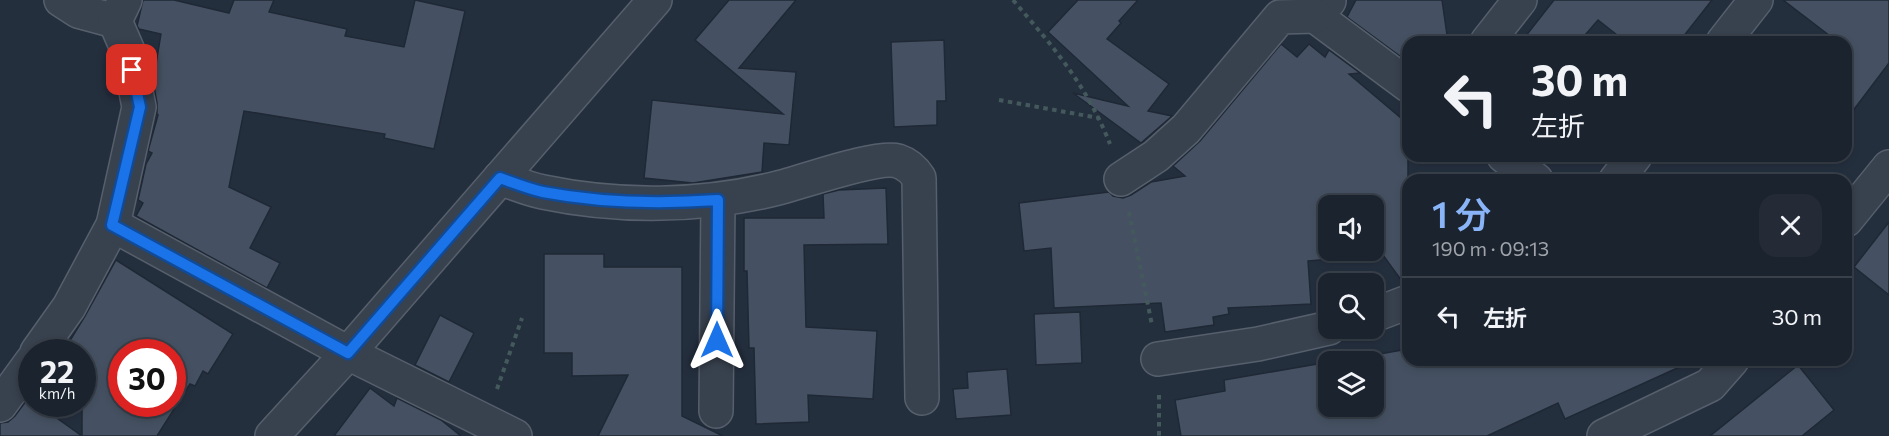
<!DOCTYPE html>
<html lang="ja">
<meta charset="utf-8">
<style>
:root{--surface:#1b232e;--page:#242b36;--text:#f1f3f6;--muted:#a0a4aa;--line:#39404a;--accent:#8ab4f8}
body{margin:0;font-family:Commissioner,"Noto Sans JP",sans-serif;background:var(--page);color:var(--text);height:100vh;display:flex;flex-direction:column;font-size:22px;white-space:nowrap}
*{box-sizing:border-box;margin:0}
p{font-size:20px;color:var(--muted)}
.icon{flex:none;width:33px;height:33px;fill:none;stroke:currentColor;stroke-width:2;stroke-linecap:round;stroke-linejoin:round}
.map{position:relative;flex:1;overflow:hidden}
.sheet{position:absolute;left:1402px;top:174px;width:450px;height:192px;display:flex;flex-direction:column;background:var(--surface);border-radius:18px;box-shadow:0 3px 9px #0003,0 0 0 2px var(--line)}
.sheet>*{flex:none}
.top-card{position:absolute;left:1402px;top:36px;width:450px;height:126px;border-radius:18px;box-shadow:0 3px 9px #0003,0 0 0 2px var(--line);background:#1b232e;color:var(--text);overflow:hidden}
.tools{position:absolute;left:1318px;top:195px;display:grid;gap:12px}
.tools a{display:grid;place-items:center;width:66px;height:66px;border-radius:12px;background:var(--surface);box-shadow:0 3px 9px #0003,0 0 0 2px var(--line);font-size:30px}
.speed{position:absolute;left:18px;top:339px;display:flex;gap:12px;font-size:30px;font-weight:700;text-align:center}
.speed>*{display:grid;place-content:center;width:78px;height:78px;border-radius:50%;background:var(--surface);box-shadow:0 3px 9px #0003,0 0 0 2px var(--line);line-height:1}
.speed small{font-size:15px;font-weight:400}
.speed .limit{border:9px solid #d22;background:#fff;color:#111}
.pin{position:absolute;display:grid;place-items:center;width:51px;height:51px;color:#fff;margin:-26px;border-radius:12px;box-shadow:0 3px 9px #0006}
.me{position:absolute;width:66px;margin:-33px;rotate:0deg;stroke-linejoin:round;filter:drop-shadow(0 0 4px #0008)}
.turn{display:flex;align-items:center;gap:21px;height:126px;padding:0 30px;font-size:27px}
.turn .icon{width:78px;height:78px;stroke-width:2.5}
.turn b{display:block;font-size:42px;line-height:51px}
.round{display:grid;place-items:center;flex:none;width:63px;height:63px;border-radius:18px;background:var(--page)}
.headline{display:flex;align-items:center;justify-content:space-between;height:102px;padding:0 30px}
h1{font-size:36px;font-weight:600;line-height:45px;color:var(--accent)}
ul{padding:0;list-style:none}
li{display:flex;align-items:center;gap:18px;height:78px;padding:0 30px;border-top:2px solid var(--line)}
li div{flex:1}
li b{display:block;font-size:22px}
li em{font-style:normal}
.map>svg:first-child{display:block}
</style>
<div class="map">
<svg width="1889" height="436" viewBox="0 0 1889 436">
<rect width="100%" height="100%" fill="#242f3e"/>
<g fill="#455162" stroke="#1f2835" stroke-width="1.5" fill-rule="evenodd">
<path d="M143,0H174L229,13L234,0H274L269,12L347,29L345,36L404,47L415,0L465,11L434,149L384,138L385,134L244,111L229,187L271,207L250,248L280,263L267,288L136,216L143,203L138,200L146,164L152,153L148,151L158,115H157V103L153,81L161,34L139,29L137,26Z"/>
<path d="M729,0H796L739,68L796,72L789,145L764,143L762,172L693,183L644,178L652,100L783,114L695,40Z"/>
<path d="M1078,0H1138L1119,21L1121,23L1107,39L1169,84L1148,111L1172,116L1141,143L1073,93L1128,106L1048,32Z"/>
<path d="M1356,0H1442L1448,42H1408V62L1347,17Z"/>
<path d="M1554,0H1712L1679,42H1626L1598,20L1579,42H1521Z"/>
<path d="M1783,0H1889V63L1846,120V42H1838Z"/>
<path d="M944,40L946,101H937V125L894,127L891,42Z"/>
<path d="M1281,44L1297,57L1309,44L1325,57L1329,50L1360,73L1349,74L1408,124V284H1404L1383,255L1308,261L1311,304L1228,308L1229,314L1213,317L1214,325L1165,332L1161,303L1054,308L1051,248L1024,251L1019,203L1109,192L1113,196L1123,198L1131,195L1151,182L1185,176L1173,166L1200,141ZM1329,206H1374V250H1329Z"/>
<path d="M886,188L888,244L804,245L806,327L877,331L873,399L808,395L809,422L756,424L754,348H749L747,271H744V218H824L823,194L839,190Z"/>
<path d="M1889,222V295L1854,267Z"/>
<path d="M544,254H604V267H682V416L723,436H598L628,375L572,376V353H544Z"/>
<path d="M116,260L233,334L208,374L203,371L195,386L190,384L157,436H82V352H63L85,316ZM122,352H172V404H122Z"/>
<path d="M1080,312L1082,363L1036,365L1034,314Z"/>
<path d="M440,315L474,333L449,382L415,365Z"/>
<path d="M1408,349V360H1695L1565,419L1558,403L1487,436H1181L1175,400L1225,391L1224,380L1329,362V406H1374V362H1334Z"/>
<path d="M1798,365L1834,410L1802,436H1710Z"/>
<path d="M1007,369L1011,415L956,419L953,389L968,388L967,372Z"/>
<path d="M370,388L394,406L397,398L441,420L461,436H334Z"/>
<path d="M29,397L32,399V404H37L82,436H0V423L8,422L15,416Z"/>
</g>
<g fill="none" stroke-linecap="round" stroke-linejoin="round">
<defs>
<g id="minor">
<path d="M61,0L78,11L115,21"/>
<path d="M1329,1L1315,16L1408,85"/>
<path d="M1487,42L1520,0"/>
<path d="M1723,42L1756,0"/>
<path d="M1504,156L1536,180"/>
<path d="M500,178C514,183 528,189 543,192C619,208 703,207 778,188C803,182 877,155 898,161C907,164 914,170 919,178L922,398"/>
<path d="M1121,179L1156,156L1186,129L1280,17L1315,16"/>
<path d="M1616,180L1635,156"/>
<path d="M1846,220L1889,167"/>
<path d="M113,225L348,353L515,436"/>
<path d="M1374,315L1408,302"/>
<path d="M37,352L69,307L113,225L139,107L128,51L115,21L125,0"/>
<path d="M1158,359L1258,344L1329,328"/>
<path d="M0,405L32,361"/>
<path d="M716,411L718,200"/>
<path d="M272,436L348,353L655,0"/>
<path d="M1604,436L1710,385L1732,360"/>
</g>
</defs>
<use href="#minor" stroke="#565f6c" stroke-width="36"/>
<g stroke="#44595c" stroke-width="4" stroke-dasharray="4.5 4.5" stroke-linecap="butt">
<path d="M1013,0C1054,48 1086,84 1110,144"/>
<path d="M999,100L1099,118"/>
<path d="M1129,212L1152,325"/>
<path d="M497,389L522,318"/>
<path d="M1159,395V436"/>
</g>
<use href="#minor" stroke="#38414e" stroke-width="33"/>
</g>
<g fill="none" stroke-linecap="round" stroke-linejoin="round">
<defs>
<path id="route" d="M132,70L140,107L112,225L348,353L500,178C514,183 529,189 543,192C600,203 660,204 718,200L717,340"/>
</defs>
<use href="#route" stroke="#114b97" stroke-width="15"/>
<use href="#route" stroke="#1a73e8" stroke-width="10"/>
</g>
</svg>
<div class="tools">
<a><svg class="icon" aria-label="sound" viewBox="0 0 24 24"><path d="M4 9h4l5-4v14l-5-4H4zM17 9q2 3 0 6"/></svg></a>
<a><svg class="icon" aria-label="search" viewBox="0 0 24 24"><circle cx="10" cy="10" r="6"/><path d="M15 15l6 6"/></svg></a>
<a><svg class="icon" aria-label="layers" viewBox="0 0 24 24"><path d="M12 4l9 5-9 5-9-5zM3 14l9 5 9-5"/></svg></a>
</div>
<div class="speed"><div>22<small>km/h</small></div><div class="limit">30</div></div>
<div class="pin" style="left:132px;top:70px;background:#d93025"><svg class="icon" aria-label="arrive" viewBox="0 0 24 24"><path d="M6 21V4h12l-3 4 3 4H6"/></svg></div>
<svg class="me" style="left:717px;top:340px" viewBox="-20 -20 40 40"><path d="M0-17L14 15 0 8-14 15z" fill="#1a73e8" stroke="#fff" stroke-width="4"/></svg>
<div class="top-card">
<div class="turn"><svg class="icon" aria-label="left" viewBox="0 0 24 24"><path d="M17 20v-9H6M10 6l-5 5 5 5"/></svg><div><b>30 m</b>左折</div></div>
</div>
<section class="sheet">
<div class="headline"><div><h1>1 分</h1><p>190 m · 09:13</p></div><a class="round"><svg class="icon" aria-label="close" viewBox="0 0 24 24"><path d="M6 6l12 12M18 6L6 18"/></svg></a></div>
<ul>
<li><svg class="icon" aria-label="left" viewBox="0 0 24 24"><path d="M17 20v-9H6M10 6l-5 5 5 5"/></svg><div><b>左折</b></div><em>30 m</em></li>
</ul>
</section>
</div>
